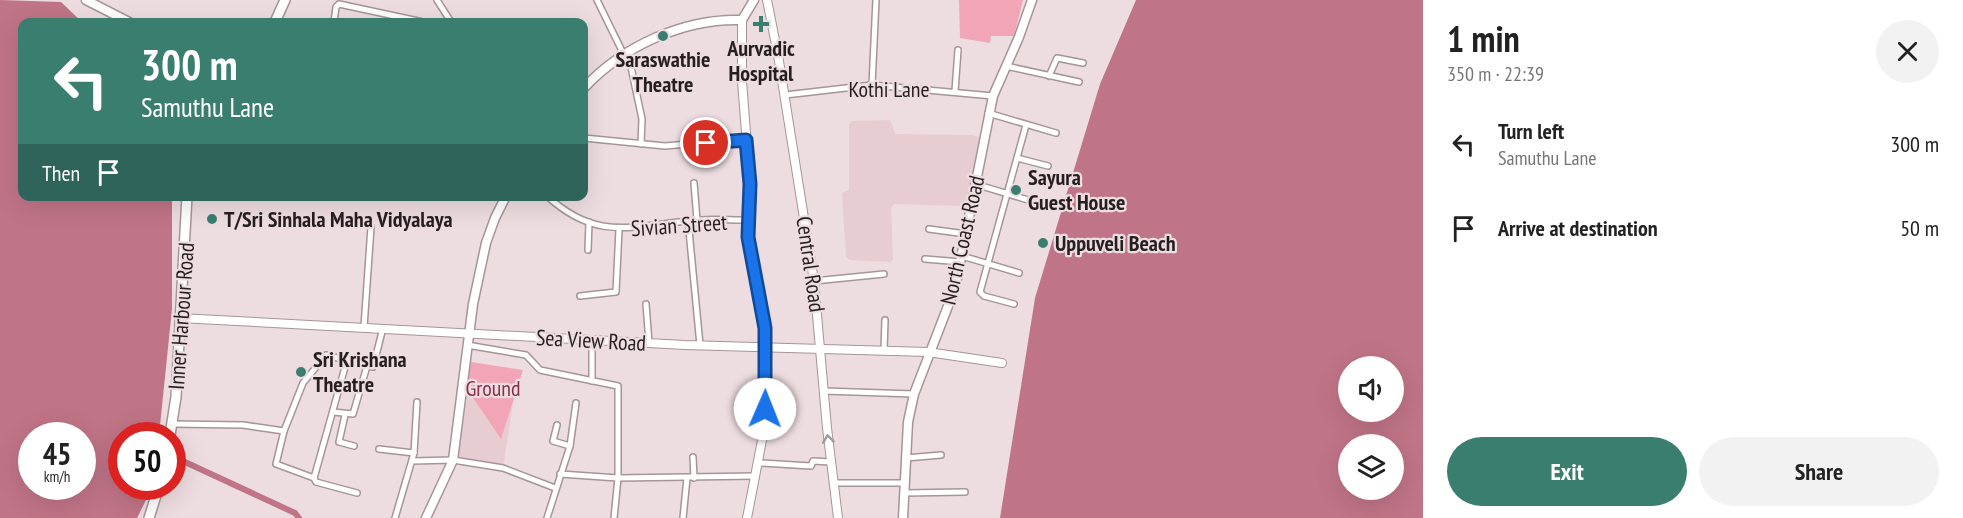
<!DOCTYPE html>
<meta charset="utf-8">
<style>
:root{--surface:#fff;--page:#f2f2f2;--text:#222;--muted:#767676;--accent:#3a7e70}
body{margin:0;font-family:"PT Sans Narrow",sans-serif;background:var(--page);color:var(--text);height:100vh;display:flex;flex-direction:column;font-size:22px;white-space:nowrap}
*{box-sizing:border-box;margin:0}
p{font-size:20px;color:var(--muted)}
.icon{flex:none;width:33px;height:33px;fill:none;stroke:currentColor;stroke-width:2;stroke-linecap:round;stroke-linejoin:round}
.map{position:relative;flex:1;overflow:hidden}
.sheet{display:flex;flex-direction:column;background:var(--surface);width:540px}
.sheet>*{flex:none}
.guide{position:absolute;left:18px;top:18px;width:570px;height:183px;border-radius:12px;box-shadow:0 6px 24px #0002;background:#3a7e70;color:#fff;overflow:hidden}
.controls{position:absolute;left:1338px;top:356px;display:grid;gap:12px}
.controls a{display:grid;place-items:center;width:66px;height:66px;border-radius:50%;background:var(--surface);box-shadow:0 6px 24px #0002;font-size:30px}
.speed{position:absolute;left:18px;top:422px;display:flex;gap:12px;font-size:30px;font-weight:700;text-align:center}
.speed>*{display:grid;place-content:center;width:78px;height:78px;border-radius:50%;background:var(--surface);box-shadow:0 6px 24px #0002;line-height:1}
.speed small{font-size:15px;font-weight:400}
.speed .limit{border:9px solid #d22;background:#fff;color:#111}
.pin{position:absolute;display:grid;place-items:center;width:51px;height:51px;color:#fff;margin:-26px;border:3px solid #fff;border-radius:50%;box-shadow:0 2px 6px #0007}
.me{position:absolute;width:66px;margin:-33px;rotate:1deg;stroke-linejoin:round;filter:drop-shadow(0 0 4px #0008)}
.turn{display:flex;align-items:center;gap:21px;height:126px;padding:0 24px;font-size:27px}
.turn .icon{width:78px;height:78px;stroke-width:2.5}
.turn b{display:block;font-size:42px;line-height:51px}
.then{display:flex;align-items:center;height:57px;padding:0 24px;background:#0003;gap:12px;font-size:22px}
.round{display:grid;place-items:center;flex:none;width:63px;height:63px;border-radius:32px;background:var(--page)}
.overview{display:flex;align-items:center;justify-content:space-between;height:102px;padding:0 24px}
h1{font-size:36px;font-weight:800;line-height:45px}
.cta{display:flex;gap:12px;margin-top:auto;padding:12px 24px}
.cta a{flex:1;height:69px;border-radius:36px;background:var(--accent);color:#fff;font-size:24px;font-weight:800;line-height:69px;text-align:center}
.cta a+a{background:var(--page);color:var(--text)}
ul{padding:0;list-style:none}
li{display:flex;align-items:center;gap:18px;height:84px;padding:0 24px}
li div{flex:1}
li b{display:block;font-size:22px}
li em{font-style:normal}
main{display:flex;flex:1;min-height:0}
.map>svg:first-child{display:block}
</style>
<main>
<div class="map">
<svg width="1423" height="518" viewBox="0 0 1423 518">
<rect width="100%" height="100%" fill="#eedde0"/>
<g fill="#e7cdd2">
<path d="M890,120L895,134L973,135L979,138L967,203L960,206L894,204L891,208L893,259L891,262L850,260L846,257L842,193L849,190V124L852,121Z"/>
<path d="M472,365L518,372L503,468L458,458Z"/>
</g>
<g fill="#f2a5b7">
<path d="M959,0H1023L1014,36H991L990,43L960,38Z"/>
<path d="M471,362L523,370L501,439L467,389Z"/>
</g>
<g fill="#c07487" fill-rule="evenodd">
<path d="M0,0L61,2L82,22H22V196L172,197V309L159,435H122V486H153L137,518H0ZM32,435H82V486H32Z"/>
<path d="M1136,0H1423V518H1000L1035,298L1100,84ZM1348,366H1394V411H1348ZM1348,444H1394V489H1348Z"/>
</g>
<g fill="none" stroke-linecap="round" stroke-linejoin="round">
<path stroke="#c07487" stroke-width="6" d="M172,456L295,513L299,518"/>
<defs>
<g id="minor">
<path d="M437,0L451,22"/>
<path d="M597,0L624,55"/>
<path d="M334,22L336,7L339,4L423,22"/>
<path d="M628,53L642,119L641,144"/>
<path d="M1006,66L1079,82"/>
<path d="M1049,76L1057,58L1083,63"/>
<path d="M872,85L876,0"/>
<path d="M955,91L958,50"/>
<path d="M785,95L872,85L993,96"/>
<path d="M988,113L1056,133"/>
<path d="M584,138L665,146L746,139"/>
<path d="M1017,158L1048,166"/>
<path d="M694,183L697,220"/>
<path d="M975,184L1038,203"/>
<path d="M547,196C595,240 629,227 687,221C706,218 727,220 747,220"/>
<path d="M688,220L700,345"/>
<path d="M929,229L966,234"/>
<path d="M588,250L589,222"/>
<path d="M962,256L1019,273"/>
<path d="M925,259L961,262"/>
<path d="M814,281L884,274"/>
<path d="M580,296L616,292L619,229"/>
<path d="M646,304L649,343"/>
<path d="M1014,304L984,296L980,292L1026,125"/>
<path d="M364,327L371,227"/>
<path d="M467,345L526,355L540,370L618,386V478L614,518"/>
<path d="M884,350L885,320"/>
<path d="M592,381V339"/>
<path d="M824,391L914,394"/>
<path d="M333,412L353,414L367,366"/>
<path d="M345,415L339,442L354,446"/>
<path d="M172,424L243,425L284,431L303,383L326,355L373,367L383,328"/>
<path d="M557,425L553,441L570,446"/>
<path d="M284,431L276,464L314,478L316,482L357,493"/>
<path d="M379,449L414,453"/>
<path d="M693,457L694,478"/>
<path d="M906,458L941,455"/>
<path d="M412,461L453,460L503,468L555,488"/>
<path d="M760,463L811,466L813,461L831,462"/>
<path d="M560,474L618,478L756,476"/>
<path d="M314,478L347,360"/>
<path d="M834,483H905"/>
<path d="M904,493L965,492"/>
<path d="M395,518L414,453L417,402"/>
<path d="M547,518L570,446L576,403"/>
<path d="M683,518L687,478"/>
</g>
<g id="secondary">
<path d="M767,0L778,55L814,281L827,428L838,518"/>
<path d="M742,20V81L750,184L748,237L765,328L763,435L747,518"/>
<path d="M179,318L685,345L928,352L1002,363"/>
</g>
<g id="primary">
<path d="M86,0L129,22"/>
<path d="M742,20L754,0"/>
<path d="M584,88C623,46 684,18 742,20"/>
<path d="M426,518L453,460L473,304L486,243L495,218L506,196"/>
<path d="M903,518L908,422L914,394L955,288L993,96L1019,37L1032,0"/>
</g>
<g id="trunk">
<path d="M275,22L285,0"/>
<path d="M170,435L176,397L187,196"/>
<path d="M149,518L159,486"/>
</g>
</defs>
<use href="#minor" stroke="#a59598" stroke-width="8"/>
<use href="#secondary" stroke="#a59598" stroke-width="10"/>
<use href="#primary" stroke="#a59598" stroke-width="11"/>
<use href="#trunk" stroke="#a59598" stroke-width="12"/>
<use href="#minor" stroke="#fff" stroke-width="5"/>
<use href="#secondary" stroke="#fff" stroke-width="8"/>
<use href="#primary" stroke="#fff" stroke-width="8"/>
<use href="#trunk" stroke="#fff" stroke-width="9"/>
</g>
<defs><path id="oneway-chevron" d="M-2-3.5L2.5 0L-2 3.5" fill="none" stroke-width="1.6" stroke-linecap="round" stroke-linejoin="round" transform="scale(1.5)"/></defs>
<use stroke="#9d9a9b" href="#oneway-chevron" transform="translate(828 439) rotate(-97)"/>
<g fill="none" stroke-linecap="round" stroke-linejoin="round">
<defs>
<path id="route" d="M706,143L746,140L750,184L748,237L765,328V409"/>
</defs>
<use href="#route" stroke="#114b97" stroke-width="15"/>
<use href="#route" stroke="#1a73e8" stroke-width="10"/>
</g>
<g fill="#3a7e70" stroke="#eedde0" stroke-width="2">
<path d="M758 15h6v6h6v6h-6v6h-6v-6h-6v-6h6z"/>
<circle cx="663" cy="36" r="6"/>
<circle cx="1016" cy="190" r="6"/>
<circle cx="212" cy="219" r="6"/>
<circle cx="1043" cy="243" r="6"/>
<circle cx="301" cy="372" r="6"/>
</g>
<g text-anchor="middle" dominant-baseline="central" stroke-width="4.5" stroke-linejoin="round" paint-order="stroke">
<g font-size="22" font-weight="bold" fill="#261f21" stroke="#eedde0" text-anchor="start">
<text x="761" y="48" text-anchor="middle">Aurvadic<tspan x="761" dy="25">Hospital</tspan></text>
<text x="663" y="59" text-anchor="middle">Saraswathie<tspan x="663" dy="25">Theatre</tspan></text>
<text x="1028" y="177">Sayura<tspan x="1028" dy="25">Guest House</tspan></text>
<text x="224" y="219">T/Sri Sinhala Maha Vidyalaya</text>
<text x="1055" y="243">Uppuveli Beach</text>
<text x="313" y="359">Sri Krishana<tspan x="313" dy="25">Theatre</tspan></text>
</g>
<g font-size="22" fill="#261f21" stroke="#eedde0">
<text x="889" y="89">Kothi Lane</text>
<text transform="translate(679 225) rotate(-4)">Sivian Street</text>
<text transform="translate(962 240) rotate(-77)">North Coast Road</text>
<text transform="translate(811 264) rotate(82)">Central Road</text>
<text transform="translate(181 316) rotate(-86)">Inner Harbour Road</text>
<text transform="translate(591 340) rotate(3)">Sea View Road</text>
</g>
<g font-size="22" fill="#8a2e4c" stroke="#eedde0">
<text x="493" y="388">Ground</text>
</g>
</g>
</svg>
<div class="controls">
<a><svg class="icon" aria-label="sound" viewBox="0 0 24 24"><path d="M4 9h4l5-4v14l-5-4H4zM17 9q2 3 0 6"/></svg></a>
<a><svg class="icon" aria-label="layers" viewBox="0 0 24 24"><path d="M12 4l9 5-9 5-9-5zM3 14l9 5 9-5"/></svg></a>
</div>
<div class="speed"><div>45<small>km/h</small></div><div class="limit">50</div></div>
<div class="pin" style="left:706px;top:143px;background:#d93025"><svg class="icon" aria-label="arrive" viewBox="0 0 24 24"><path d="M6 21V4h12l-3 4 3 4H6"/></svg></div>
<svg class="me" style="left:765px;top:409px" viewBox="-20 -20 40 40"><circle r="19" fill="#fff"/><path d="M0-13L10 11 0 6-10 11z" fill="#1a73e8"/></svg>
<div class="guide">
<div class="turn"><svg class="icon" aria-label="left" viewBox="0 0 24 24"><path d="M17 20v-9H6M10 6l-5 5 5 5"/></svg><div><b>300 m</b>Samuthu Lane</div></div>
<div class="then">Then<svg class="icon" aria-label="arrive" viewBox="0 0 24 24"><path d="M6 21V4h12l-3 4 3 4H6"/></svg></div>
</div>
</div>
<section class="sheet">
<div class="overview"><div><h1>1 min</h1><p>350 m · 22:39</p></div><a class="round"><svg class="icon" aria-label="close" viewBox="0 0 24 24"><path d="M6 6l12 12M18 6L6 18"/></svg></a></div>
<ul>
<li><svg class="icon" aria-label="left" viewBox="0 0 24 24"><path d="M17 20v-9H6M10 6l-5 5 5 5"/></svg><div><b>Turn left</b><p>Samuthu Lane</p></div><em>300 m</em></li>
<li><svg class="icon" aria-label="arrive" viewBox="0 0 24 24"><path d="M6 21V4h12l-3 4 3 4H6"/></svg><div><b>Arrive at destination</b></div><em>50 m</em></li>
</ul>
<div class="cta"><a>Exit</a><a>Share</a></div>
</section>
</main>
